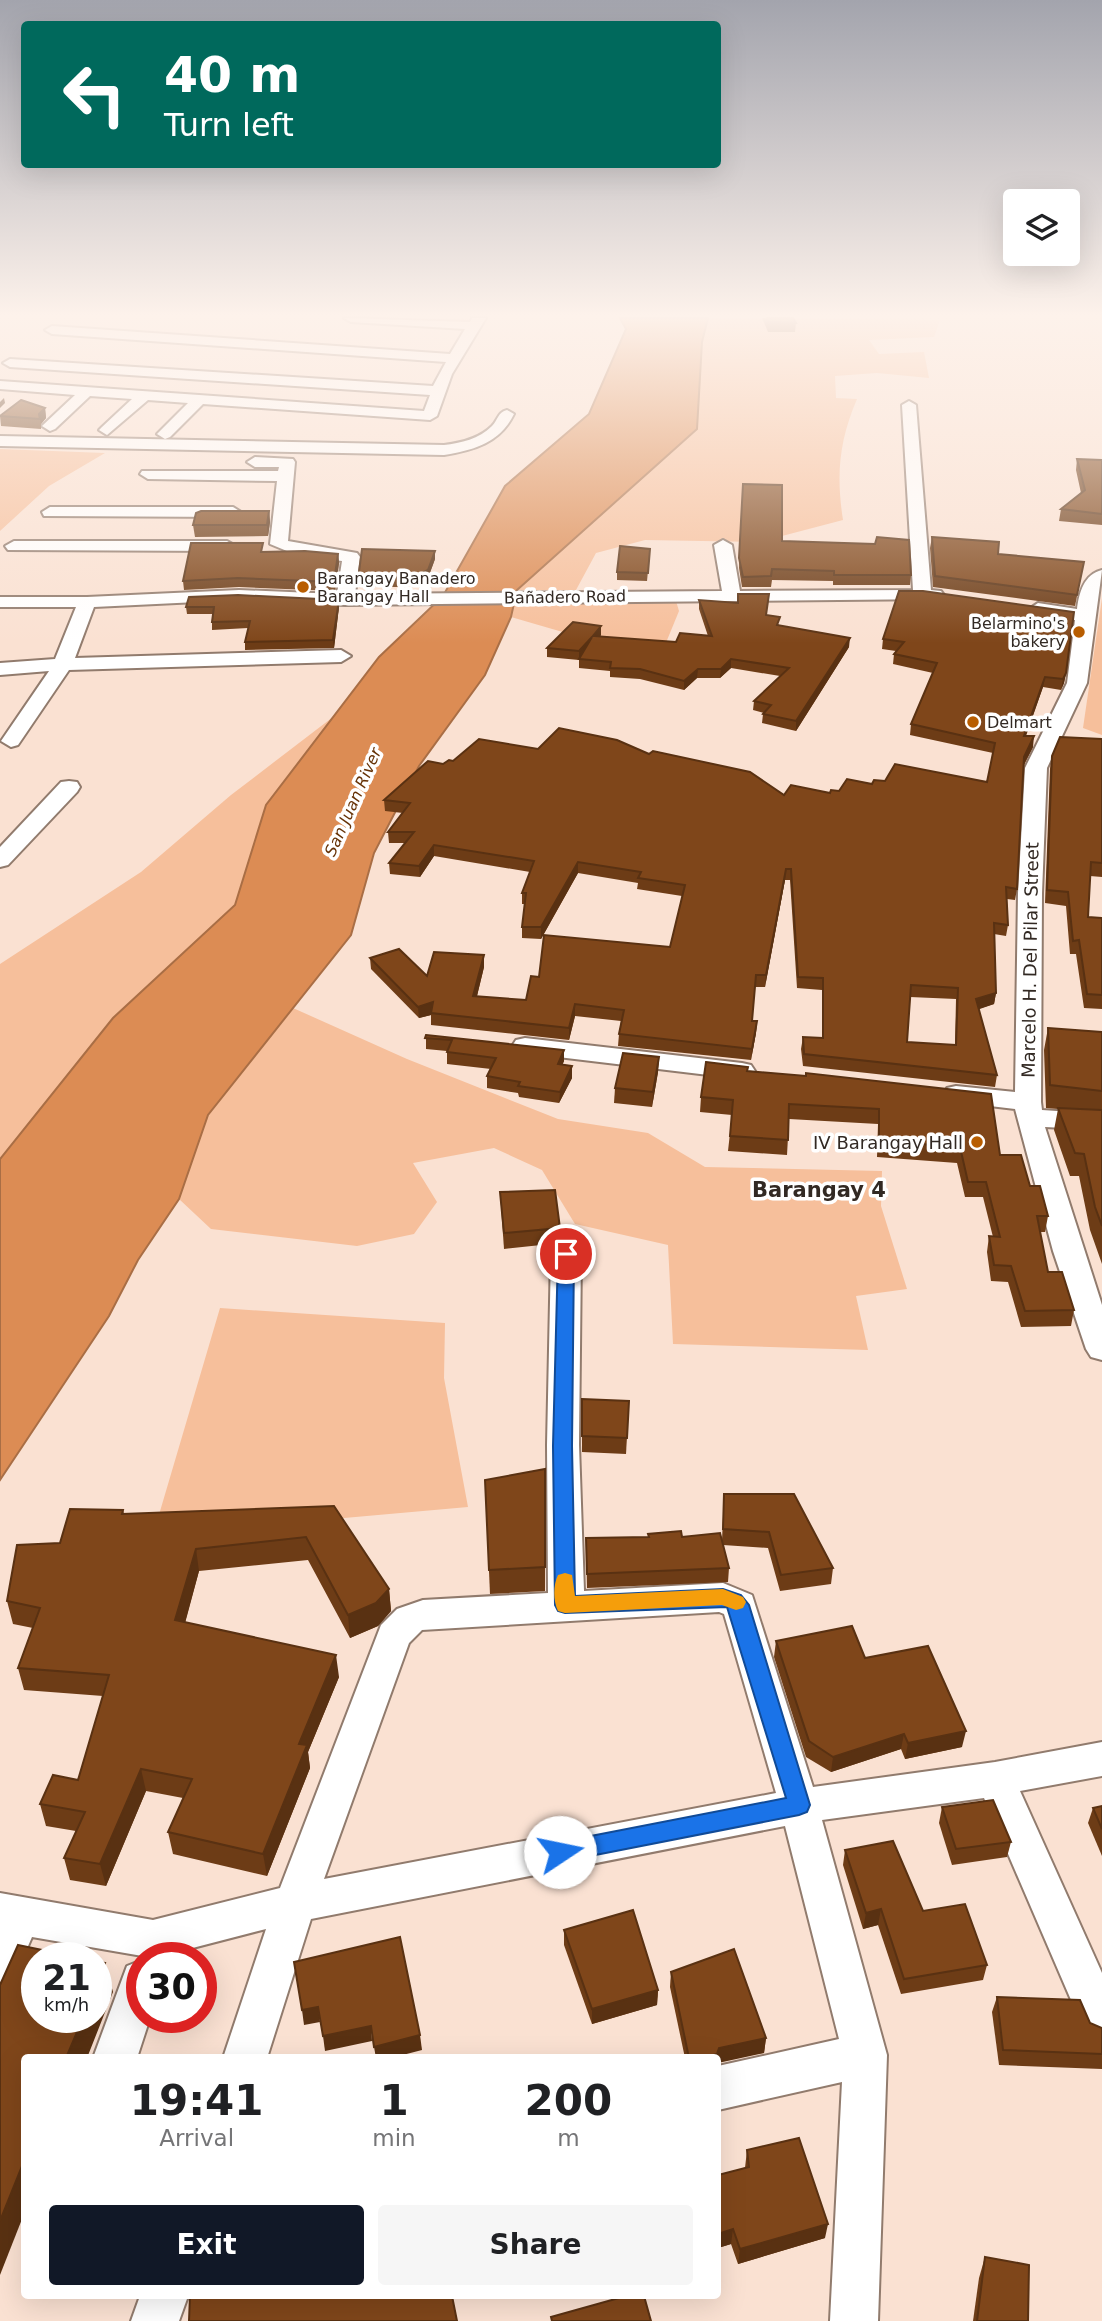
<!DOCTYPE html>
<meta charset="utf-8">
<style>
:root{--surface:#fff;--page:#f6f6f6;--text:#202124;--muted:#757577;--accent:#111827}
body{margin:0;font-family:"DejaVu Sans",sans-serif;background:var(--page);color:var(--text);height:100vh;display:flex;flex-direction:column;font-size:26px;white-space:nowrap}
*{box-sizing:border-box;margin:0}
p{font-size:23px;color:var(--muted)}
.icon{flex:none;width:38px;height:38px;fill:none;stroke:currentColor;stroke-width:2;stroke-linecap:round;stroke-linejoin:round}
.map{position:relative;flex:1;overflow:hidden}
.details{position:absolute;left:21px;top:2054px;width:700px;height:245px;display:flex;flex-direction:column;background:var(--surface);border-radius:7px;box-shadow:0 7px 28px #0002}
.details>*{flex:none}
.top-card{position:absolute;left:21px;top:21px;width:700px;height:147px;border-radius:7px;box-shadow:0 7px 28px #0002;background:#00695c;color:#fff;overflow:hidden}
.tools{position:absolute;left:1003px;top:189px;display:grid;gap:14px}
.tools a{display:grid;place-items:center;width:77px;height:77px;border-radius:7px;background:var(--surface);box-shadow:0 7px 28px #0002;font-size:35px}
.speed{position:absolute;left:21px;top:1942px;display:flex;gap:14px;font-size:35px;font-weight:700;text-align:center}
.speed>*{display:grid;place-content:center;width:91px;height:91px;border-radius:50%;background:var(--surface);box-shadow:0 7px 28px #0002;line-height:1}
.speed small{font-size:18px;font-weight:400}
.speed .limit{border:10px solid #d22;background:#fff;color:#111}
.pin{position:absolute;display:grid;place-items:center;width:60px;height:60px;color:#fff;margin:-30px;border:4px solid #fff;border-radius:50%;box-shadow:0 2px 7px #0007}
.me{position:absolute;width:77px;margin:-38px;rotate:79deg;stroke-linejoin:round;filter:drop-shadow(0 0 5px #0008)}
.turn{display:flex;align-items:center;gap:24px;height:147px;padding:0 28px;font-size:32px}
.turn .icon{width:91px;height:91px;stroke-width:2.5}
.turn b{display:block;font-size:49px;line-height:60px}
.eta{display:flex;justify-content:space-evenly;align-items:center;height:119px;text-align:center}
.eta b{font-size:42px;font-weight:800;line-height:49px}
.cta{display:flex;gap:14px;margin-top:auto;padding:14px 28px}
.cta a{flex:1;height:80px;border-radius:7px;background:var(--accent);color:#fff;font-size:28px;font-weight:800;line-height:80px;text-align:center}
.cta a+a{background:var(--page);color:var(--text)}
.map>svg:first-child{display:block}
</style>
<div class="map">
<svg width="1102" height="2321" viewBox="0 0 1102 2321">
<rect width="100%" height="100%" fill="#fae1d2"/>
<g fill="#f6bf9b">
<path d="M709,318L940,320L934,337L869,340L879,354L924,352L929,378L877,373L835,376L836,398L857,399C839,441 836,475 843,520L759,542L645,540L596,553L576,590H517L696,429L702,342Z"/>
<path d="M0,449L105,453L49,486L0,531Z"/>
<path d="M1102,598V735L1083,728Z"/>
<path d="M676,601L679,611L663,650L597,642L511,617L514,606Z"/>
<path d="M333,717L266,805L235,905L0,1159V964L141,872L231,795Z"/>
<path d="M293,1008L407,1059L558,1119L648,1133L705,1167L882,1171L881,1206L907,1289L856,1296L868,1350L673,1344L668,1245L575,1224L542,1170L494,1148L413,1163L437,1202L414,1234L357,1246L211,1229L179,1199L208,1115Z"/>
<path d="M220,1308L445,1323L444,1378L468,1507L153,1535Z"/>
</g>
<path fill="#dc8c54" stroke="#a96e45" stroke-width="2" d="M620,318H708L702,342L697,429L517,590L511,617L485,675L419,766L374,853L351,935L208,1115L179,1199L138,1260L109,1316L0,1480V1159L113,1018L235,905L266,805L379,657L443,596L505,486L589,414L626,329Z"/>
<g fill="none" stroke-linecap="round" stroke-linejoin="round">
<defs>
<g id="minor">
<path d="M344,318L470,322L472,318H486L452,374L437,416L430,420L203,404L170,437L165,439L157,434L188,403L148,400L107,435L99,430L102,427L132,399L90,396L55,429L50,431L42,426L75,395L0,389V381L424,411L430,395L10,367L3,363L10,359L433,386L446,362L52,334L45,330L52,326L450,354L465,329L351,322Z"/>
<path d="M909,401L916,405L931,590L941,591L944,595L941,599L345,605L239,600L94,607L75,658L341,650L351,656L341,662L69,670L18,745L11,747L1,741L49,671L0,675V663L55,659L76,607H0V597H87L239,590L337,594L342,561L299,556L270,544L277,481L148,479L140,474L142,471H278L279,467H255L247,462L255,457L293,459L295,462L288,541L357,553L360,557L355,594L722,591L714,545L723,540L732,545L740,591L913,590L902,405Z"/>
<path d="M507,410L514,414C500,443 474,450 444,455L0,446V436L444,445C461,443 479,439 492,426C498,420 498,412 507,410Z"/>
<path d="M50,507H233L241,512L233,517L44,516L42,512Z"/>
<path d="M14,541H227L236,546L227,551L8,550L5,546Z"/>
<path d="M1102,570L1087,683L1047,768L1042,893L1041,1102L1042,1110L1102,1114V1130L1045,1127L1102,1305V1360L1091,1357L1086,1349L1053,1251L1015,1109L956,1102L947,1100L943,1094L947,1088L956,1086L1015,1092L1018,893L1025,768L1067,683L1075,620L1038,615L1029,609L1038,603L1077,609C1079,593 1084,574 1102,570Z"/>
<path d="M69,781L77,782L80,787L77,792L8,865L0,867V847L61,782Z"/>
<path d="M525,1038L742,1063L751,1065L755,1071L751,1077L742,1079L516,1052L512,1046L516,1040Z"/>
<path d="M566,1244L576,1247L581,1254L579,1445L584,1591L723,1583L752,1595L813,1787L995,1762L1102,1742V1776L1020,1791L1102,1973V2043L1087,2037L984,1798L822,1820L887,2055L878,2321H830L842,2082L718,2110V2066L839,2039L785,1826L311,1919L267,2058H223L266,1929L154,1958L32,1937L15,1976L0,1982V1893L153,1920L280,1888L381,1625L397,1609L423,1600L548,1593L547,1445L551,1254L556,1247ZM719,1612L724,1614L776,1793L324,1879L409,1643L422,1630Z"/>
<path d="M142,1960V2018H150L137,2058H93L127,1966Z"/>
<path d="M140,2296H188L179,2321H131Z"/>
</g>
</defs>
<use href="#minor" stroke="#917b6d" stroke-width="4"/>
<use href="#minor" fill="#fff" fill-rule="evenodd"/>
</g>
<g fill="#6d3c16" fill-rule="evenodd">
<path d="M762,318H793L796,323L795,332H768Z"/>
<path d="M45,408L46,418L41,424V429L1,426L0,416Z"/>
<path d="M1077,459L1102,460V525L1059,521L1061,509L1081,493L1076,470Z"/>
<path d="M743,484L782,541L911,575L910,585H833V581L772,580L771,587H742L739,568Z"/>
<path d="M269,511L270,522L268,536L195,537L193,525Z"/>
<path d="M932,537L998,554L1084,562L1075,606L933,587L930,548Z"/>
<path d="M650,549L647,581L617,580V572Z"/>
<path d="M264,552L338,554L339,563L335,591L239,587L184,590L183,581Z"/>
<path d="M435,559L428,578L420,582H402L401,587H359L358,579Z"/>
<path d="M899,591L1066,673L1064,683L1061,690L1043,687L1026,736L1033,747L1024,765L1017,889L1015,900L1007,899L1008,925L1006,936L994,934L996,993L994,1004L978,1009L997,1075L995,1087L803,1066L801,1049L803,1037H822V990L797,988L790,880H785L765,987H755L752,1021H757L756,1033L751,1060L618,1046L619,1034L621,1021L575,1016L569,1040L431,1025V1015L419,1018L371,969L370,958L427,976L484,955V967L477,996L526,1000L539,977L670,947L682,896L637,889L638,883L578,873L541,939L522,938V927L525,904H522V893L530,872L434,856L420,877L390,874L389,863L405,843H389L388,832L403,813L385,811L384,800L443,764L453,761L538,749L649,754L784,795L830,793L872,784L987,782L993,753L910,735L911,724L933,673L893,664L894,654L896,651L882,649L883,639ZM910,997L956,999L955,1045L907,1042Z"/>
<path d="M769,594L766,615L779,625L849,647L796,731L762,723L763,714L764,713L753,710L754,701L780,676L731,668L720,678H697L684,690L640,679L610,677V671L579,668V660L547,657V648L601,635L600,637L676,642L708,636L699,609V600L738,603Z"/>
<path d="M339,600V607L334,648L245,650V642L248,628L212,630V622L213,614H187L186,607Z"/>
<path d="M1102,739V877L1090,876L1088,917L1102,918V1009L1084,1008L1076,954H1070L1066,906L1045,903L1050,769L1052,756Z"/>
<path d="M1048,1028L1102,1032V1264L1090,1230L1079,1176H1070L1054,1130L1058,1109L1046,1108L1044,1050Z"/>
<path d="M426,1035L564,1061L562,1065L572,1066V1078L559,1103L519,1097L518,1093L487,1088V1076L491,1069L447,1064V1051L426,1049Z"/>
<path d="M659,1057L658,1072L652,1107L614,1103L615,1088Z"/>
<path d="M748,1071L805,1076L1000,1155L1030,1186L1048,1216L1045,1232H1040L1048,1272L1074,1310L1071,1326L1021,1327L1008,1282L991,1281L987,1252L989,1236L993,1237L983,1197H965L957,1163L877,1157L878,1124L789,1119L787,1155L728,1151L732,1115L700,1112L701,1097Z"/>
<path d="M500,1192L560,1228V1243L504,1249Z"/>
<path d="M582,1399L629,1401L626,1454L582,1452Z"/>
<path d="M545,1469V1591L490,1594L485,1480Z"/>
<path d="M724,1494L833,1568L831,1584L780,1591L768,1548L723,1545L729,1568L728,1582L587,1588L586,1538L682,1537L722,1541Z"/>
<path d="M334,1506L389,1589L391,1611L378,1626L350,1638L308,1560L199,1571L185,1622L339,1677L308,1752L310,1768L267,1876L173,1854L168,1832L183,1798L146,1791L106,1886L70,1880L64,1858L76,1831L46,1826L40,1804L78,1780L103,1696L24,1690L18,1668L33,1628L13,1624L7,1601L60,1543L123,1510L124,1514Z"/>
<path d="M776,1641L865,1658L962,1747L905,1759L901,1749L831,1772L806,1757L774,1657Z"/>
<path d="M1102,1806V1856L1088,1823L1093,1808Z"/>
<path d="M942,1807L1011,1842L1007,1857L952,1865L939,1823Z"/>
<path d="M845,1850L923,1911L987,1965L983,1980L901,1994L878,1925L863,1929L843,1865Z"/>
<path d="M564,1930L658,1990L657,2005L592,2024L564,1945Z"/>
<path d="M671,1972L766,2038L764,2053L718,2058H685L670,1987Z"/>
<path d="M997,1997L1090,2023L1102,2028V2069L999,2065L992,2012Z"/>
<path d="M747,2150L825,2238L738,2264L731,2244L718,2248V2175L745,2168Z"/>
<path d="M985,2257L1028,2321H973L979,2278Z"/>
</g>
<g fill="#593112">
<path d="M4,398L5,403L0,408V402Z"/>
<path d="M45,408L46,418L41,424L39,414Z"/>
<path d="M269,511L270,522L268,536L267,525Z"/>
<path d="M435,551V559L428,578L420,582V574Z"/>
<path d="M338,554L339,563L335,591L334,582Z"/>
<path d="M339,600V607L334,648L333,640Z"/>
<path d="M601,626V635L593,645V636Z"/>
<path d="M592,637V646L579,660V651Z"/>
<path d="M850,638L849,647L796,731V721Z"/>
<path d="M731,659V668L720,678L721,669Z"/>
<path d="M698,669L697,678L684,690V681Z"/>
<path d="M1066,673L1064,683L1061,690L1063,679Z"/>
<path d="M1045,677L1043,687L1022,746L1024,736Z"/>
<path d="M1034,736L1033,747L1022,768L1024,757Z"/>
<path d="M434,845V856L420,877L419,866Z"/>
<path d="M578,862V873L541,939V927Z"/>
<path d="M786,869L785,880L765,987L766,975Z"/>
<path d="M484,955V967L474,1008L473,996Z"/>
<path d="M996,993L994,1004L974,1011L976,999Z"/>
<path d="M433,1002L431,1015L419,1018L418,1007Z"/>
<path d="M575,1004V1016L569,1040V1028Z"/>
<path d="M757,1021L756,1033L751,1060L752,1049Z"/>
<path d="M564,1050V1061L558,1075V1064Z"/>
<path d="M659,1057L658,1072L652,1107L653,1092Z"/>
<path d="M572,1066V1078L559,1103L560,1092Z"/>
<path d="M196,1549L199,1571L180,1642L175,1620Z"/>
<path d="M389,1589L391,1611L378,1626L350,1638L348,1615Z"/>
<path d="M336,1655L339,1677L308,1752L310,1768L267,1876L263,1854L299,1744Z"/>
<path d="M966,1731L962,1747L905,1759L908,1743Z"/>
<path d="M904,1734L901,1749L831,1772L833,1757Z"/>
<path d="M141,1769L146,1791L106,1886L100,1864Z"/>
<path d="M881,1909L878,1925L863,1929L866,1913Z"/>
<path d="M105,1963L113,1992L87,2058H66L83,2018H96V1984Z"/>
<path d="M658,1990L657,2005L592,2024V2009Z"/>
<path d="M318,2007L320,2022L304,2025L302,2010Z"/>
<path d="M371,2026L372,2041L325,2051L323,2036Z"/>
<path d="M420,2035L422,2050L391,2058H376L374,2047Z"/>
<path d="M766,2038L764,2053L718,2063V2058H700L719,2048Z"/>
<path d="M24,2161V2214L0,2275V2221Z"/>
<path d="M828,2224L825,2238L738,2264L740,2249Z"/>
<path d="M733,2229L731,2244L718,2248V2234Z"/>
</g>
<g fill="#7f461a" stroke="#593112" stroke-width="2" fill-rule="evenodd">
<path d="M767,318H793L796,323L768,322Z"/>
<path d="M21,400L45,408L39,414L40,419L0,416Z"/>
<path d="M1077,459L1102,460V514L1061,509L1085,490Z"/>
<path d="M743,484L782,485V541L875,544L877,537L909,540L911,575H834V571L772,569L771,576L743,577L739,558Z"/>
<path d="M201,511H269L267,525H193L196,513Z"/>
<path d="M932,537L999,542L998,554L1084,562L1077,595L935,576Z"/>
<path d="M191,543H263L261,552L305,551L338,554L334,582L238,578L183,581Z"/>
<path d="M620,546L650,549L648,573L617,572Z"/>
<path d="M362,549L435,551L428,570L420,574L401,573L400,578L358,579Z"/>
<path d="M899,591H923L1074,612L1066,673L1063,679L1045,677L1024,736H1034L1024,757L1017,889L1006,887L1008,925L994,923L996,993L976,999L997,1075L804,1054L803,1037L823,1038V978L798,977L791,869H786L766,975H756L752,1021H757L752,1049L619,1034L624,1010L575,1004L569,1028L431,1013L433,1002L418,1007L370,958L399,949L427,976L434,952L484,955L473,996L526,1000L531,976L539,977L544,935L670,947L685,885L638,878L641,872L578,862L541,927H522L526,893H522L534,861L434,845L419,866L389,863L414,832H388L410,803L384,800L428,761L443,764L449,760L453,761L479,739L538,749L559,728L617,740L649,754L653,751L750,772L784,795L791,785L830,793L831,790L839,791L847,779L872,784L874,780L885,781L895,764L987,782L995,743L911,724L937,663L894,654L904,642L883,639ZM911,985L958,988L956,1045L907,1042Z"/>
<path d="M738,594H769L766,615L780,617L777,625L850,638L796,721L763,714L771,705L754,701L789,668L731,659L721,669H698L684,681L640,669L610,668L611,662L579,659L592,637L579,651L547,648L573,622L601,626L593,636L676,642L680,633L712,636L699,600L738,603Z"/>
<path d="M238,595L339,600L333,640L245,642L250,621L212,622L214,607H186L189,597Z"/>
<path d="M1060,737L1102,739V863L1091,862L1088,917L1102,918V995L1087,994L1079,940L1073,941L1068,892L1047,890L1052,756Z"/>
<path d="M1048,1028L1102,1032V1091L1050,1085Z"/>
<path d="M426,1035L564,1050L558,1064L572,1066L560,1092L518,1086L520,1082L487,1076L496,1058L447,1052L452,1040L425,1038Z"/>
<path d="M623,1053L659,1057L653,1092L615,1088Z"/>
<path d="M706,1062L748,1067L747,1071L806,1076V1073L991,1094L1000,1155H1021L1030,1186H1040L1048,1216H1037L1048,1272H1062L1074,1310L1025,1311L1011,1266L994,1265L989,1236L1000,1237L986,1182H968L960,1147L879,1141V1109L789,1104L788,1140L730,1136L733,1100L701,1097Z"/>
<path d="M1058,1108L1102,1110V1226L1095,1207L1084,1154L1075,1153Z"/>
<path d="M555,1190L560,1228L504,1233L500,1192Z"/>
<path d="M582,1399L629,1401L627,1438L582,1436Z"/>
<path d="M545,1469V1567L489,1570L485,1480Z"/>
<path d="M724,1494H794L833,1568L781,1575L769,1532L723,1529Z"/>
<path d="M334,1506L389,1589L376,1603L348,1615L306,1537L196,1549L175,1620L336,1655L299,1744L307,1745L263,1854L168,1832L192,1779L141,1769L100,1864L64,1858L85,1812L40,1804L53,1775L78,1780L109,1675L18,1668L40,1608L7,1601L17,1545L60,1543L70,1509L123,1510L122,1514Z"/>
<path d="M681,1531L682,1537L720,1533L729,1568L587,1574L586,1538L649,1537L648,1534Z"/>
<path d="M852,1626L865,1658L928,1646L966,1731L908,1743L904,1734L833,1757L809,1741L776,1641Z"/>
<path d="M993,1800L1011,1842L956,1849L942,1807Z"/>
<path d="M1102,1806V1829L1093,1808Z"/>
<path d="M893,1841L923,1911L965,1904L987,1965L904,1979L881,1909L866,1913L845,1850Z"/>
<path d="M633,1910L658,1990L592,2009L564,1930Z"/>
<path d="M400,1937L420,2035L374,2047L371,2026L323,2036L318,2007L302,2010L294,1962Z"/>
<path d="M18,1945L81,1958H37V2018H83L66,2058H24V2161L0,2221V1985Z"/>
<path d="M734,1949L766,2038L719,2048L717,2054L700,2058H689L671,1972Z"/>
<path d="M96,1961L105,1963L96,1984Z"/>
<path d="M997,1997L1080,2000L1090,2023L1102,2028V2054L1003,2050Z"/>
<path d="M799,2138L828,2224L740,2249L733,2229L718,2234V2175L749,2167L747,2150Z"/>
<path d="M985,2257L1029,2265L1028,2321H977Z"/>
<path d="M190,2296H452L457,2321H189Z"/>
<path d="M626,2296H644L651,2321H552L551,2317Z"/>
</g>
<linearGradient id="sky" x2="0" y2="1"><stop stop-color="#a3a4ad"/><stop offset="0.49" stop-color="#fdf2eb"/><stop offset="1" stop-color="#fdf2eb" stop-opacity="0"/></linearGradient>
<rect width="1102" height="643" fill="url(#sky)"/>
<path fill="#1a73e8" stroke="#114b97" stroke-width="2" d="M566,1248L574,1254L572,1446L575,1596L723,1589L741,1595L749,1605L810,1805L807,1812L799,1815L560,1862L552,1859L549,1852L552,1845L560,1842L786,1798L727,1607L565,1613L558,1611L555,1605L553,1446L558,1254Z"/>
<path fill="#f59e0b" d="M565,1573L572,1575L575,1596L723,1589L743,1597L746,1602L743,1608L736,1610L722,1605L565,1613L558,1611C553,1601 553,1585 558,1575Z"/>
<g fill="#b85d00" stroke="#fff" stroke-width="2.5">
<circle cx="303" cy="587" r="7"/>
<circle cx="1079" cy="632" r="7"/>
<circle cx="973" cy="722" r="7"/>
<circle cx="977" cy="1142" r="7"/>
</g>
<g text-anchor="middle" dominant-baseline="central" stroke-width="7" stroke-linejoin="round" paint-order="stroke">
<g font-size="16" fill="#322923" stroke="#fff" text-anchor="start">
<text x="317" y="578">Barangay Banadero<tspan x="317" dy="18">Barangay Hall</tspan></text>
<text x="1065" y="623" text-anchor="end">Belarmino's<tspan x="1065" dy="18">bakery</tspan></text>
<text x="987" y="722">Delmart</text>
</g>
<g font-size="16" fill="#322923" stroke="#fff">
<text transform="translate(565 597) rotate(-1)">Bañadero Road</text>
</g>
<g font-size="16" font-style="italic" fill="#673307" stroke="#fff">
<text transform="translate(353 802) rotate(-66)">San Juan River</text>
</g>
<g font-size="18" fill="#322923" stroke="#fff">
<text transform="translate(1030 960) rotate(-89)">Marcelo H. Del Pilar Street</text>
</g>
<g font-size="18" fill="#322923" stroke="#fff" text-anchor="end">
<text x="963" y="1142">IV Barangay Hall</text>
</g>
<g font-size="21" font-weight="bold" fill="#322923" stroke="#fff">
<text x="819" y="1190">Barangay 4</text>
</g>
</g>
</svg>
<div class="tools">
<a><svg class="icon" aria-label="layers" viewBox="0 0 24 24"><path d="M12 4l9 5-9 5-9-5zM3 14l9 5 9-5"/></svg></a>
</div>
<div class="speed"><div>21<small>km/h</small></div><div class="limit">30</div></div>
<div class="pin" style="left:566px;top:1254px;background:#d93025"><svg class="icon" aria-label="arrive" viewBox="0 0 24 24"><path d="M6 21V4h12l-3 4 3 4H6"/></svg></div>
<svg class="me" style="left:560px;top:1852px" viewBox="-20 -20 40 40"><circle r="19" fill="#fff"/><path d="M0-13L10 11 0 6-10 11z" fill="#1a73e8"/></svg>
<div class="top-card">
<div class="turn"><svg class="icon" aria-label="left" viewBox="0 0 24 24"><path d="M17 20v-9H6M10 6l-5 5 5 5"/></svg><div><b>40 m</b>Turn left</div></div>
</div>
<section class="details">
<div class="eta">
<div><b>19:41</b><p>Arrival</p></div>
<div><b>1</b><p>min</p></div>
<div><b>200</b><p>m</p></div>
</div>
<div class="cta"><a>Exit</a><a>Share</a></div>
</section>
</div>
